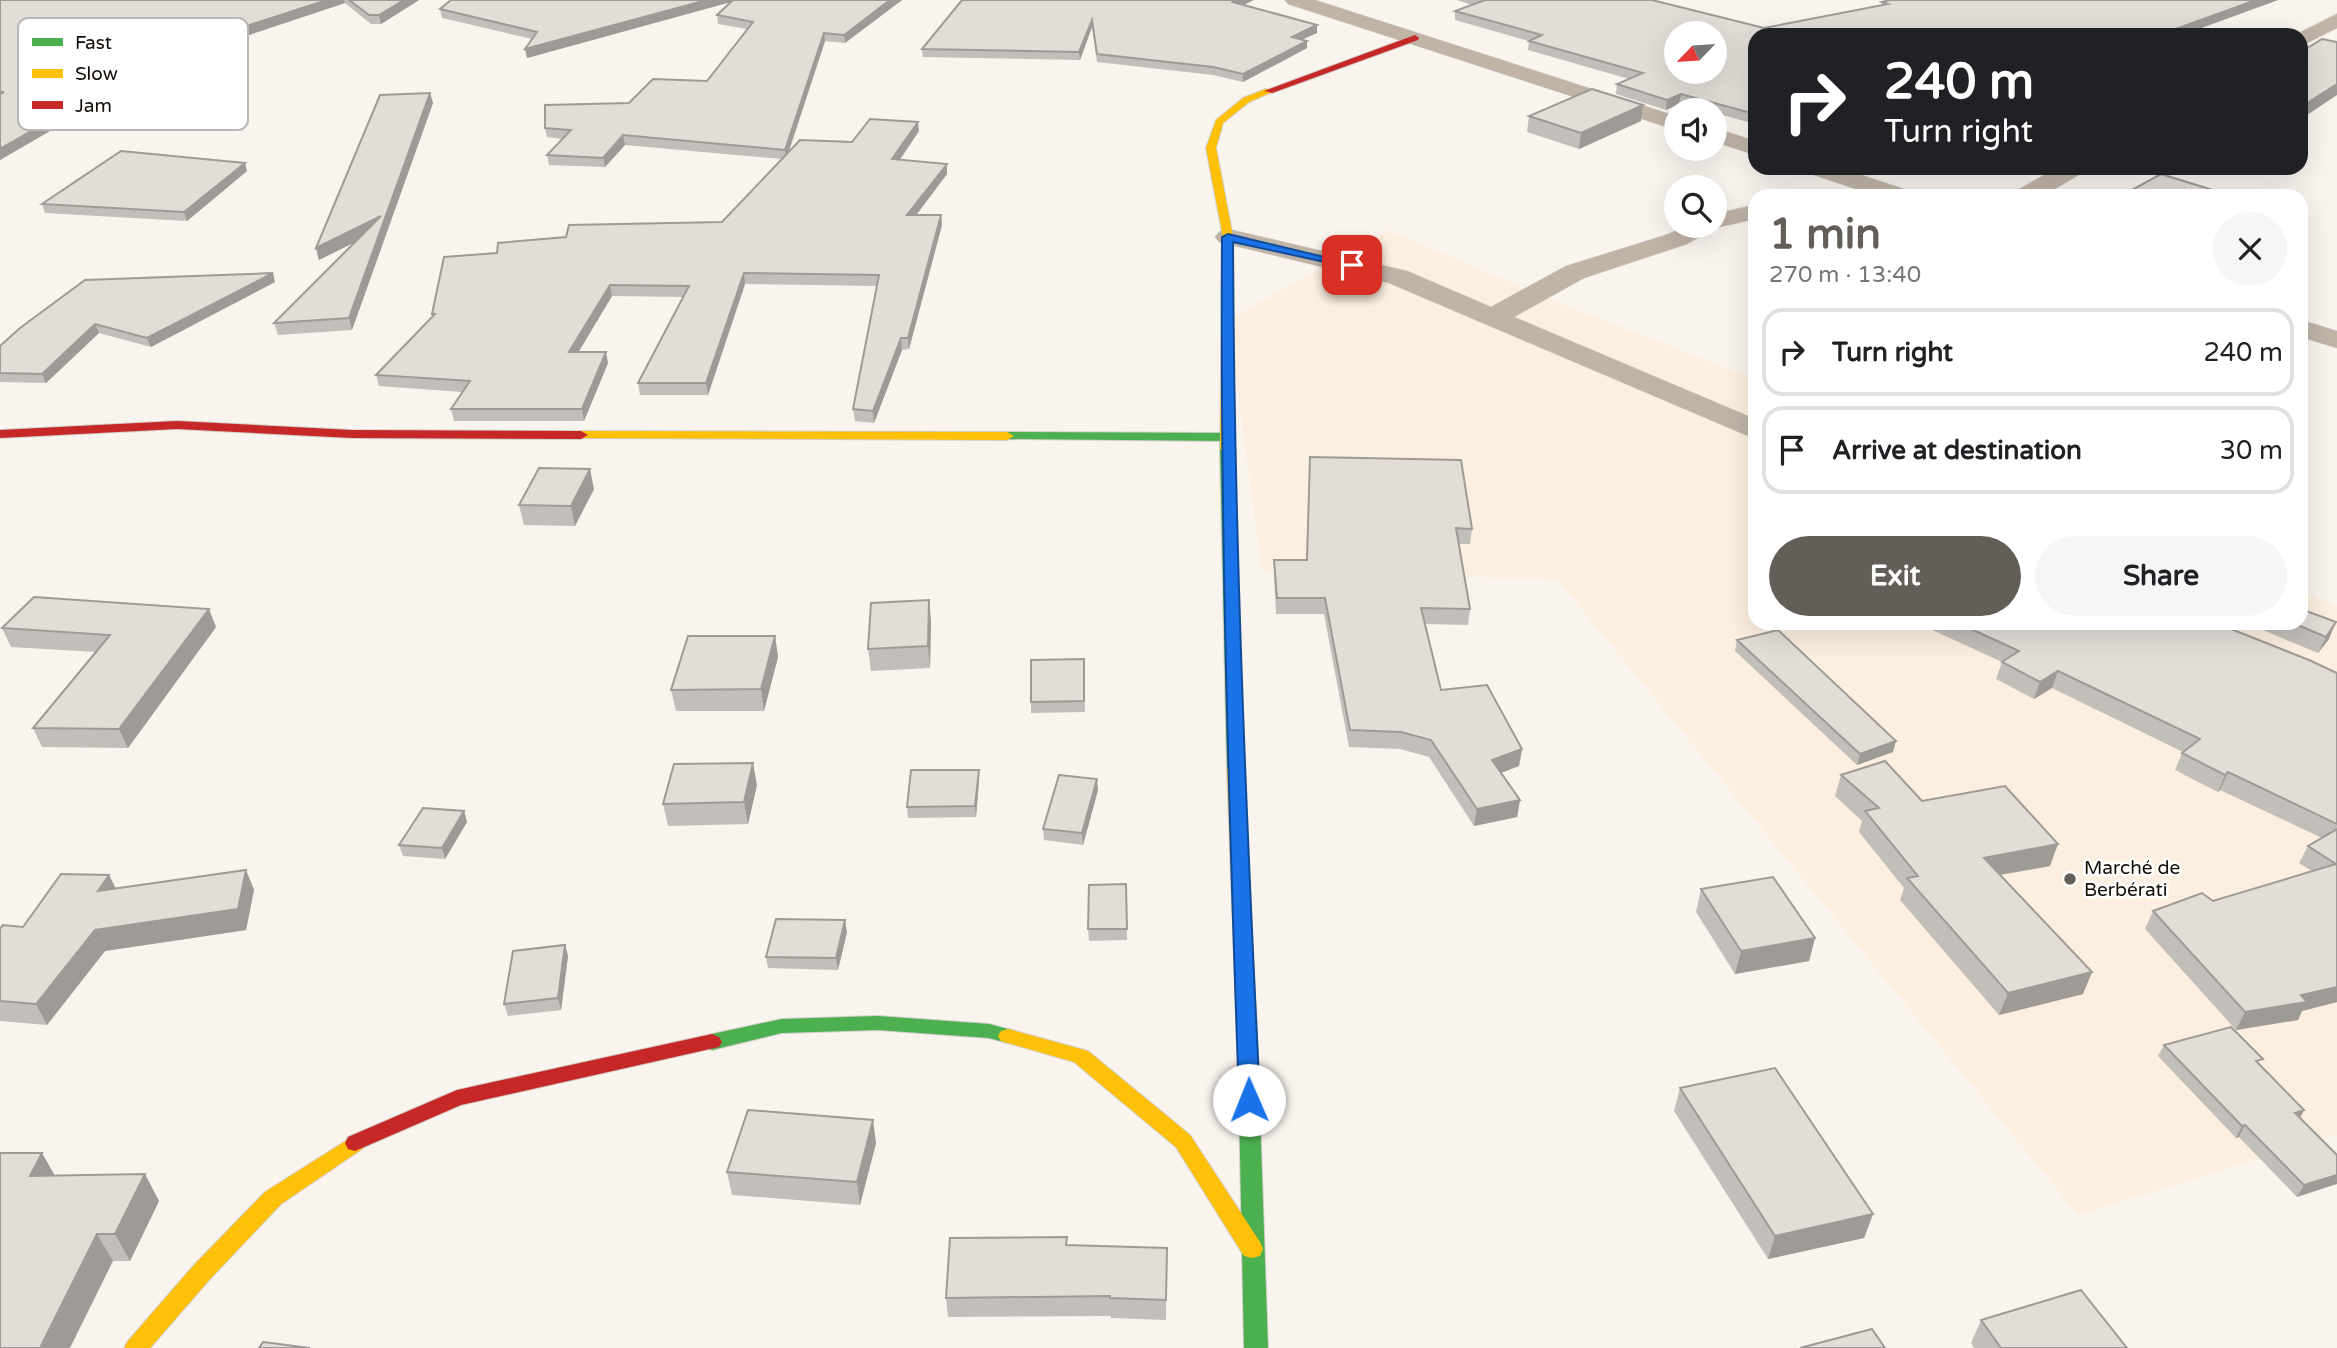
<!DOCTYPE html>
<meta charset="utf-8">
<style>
:root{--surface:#fff;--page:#f6f6f6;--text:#202124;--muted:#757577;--line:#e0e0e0;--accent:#645e58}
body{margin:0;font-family:"Varela Round",sans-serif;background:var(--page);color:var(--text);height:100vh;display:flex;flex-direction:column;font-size:26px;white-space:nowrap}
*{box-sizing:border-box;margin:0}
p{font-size:23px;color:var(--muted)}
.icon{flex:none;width:38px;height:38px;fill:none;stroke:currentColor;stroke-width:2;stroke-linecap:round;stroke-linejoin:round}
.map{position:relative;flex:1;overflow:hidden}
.side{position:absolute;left:1748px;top:189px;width:560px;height:441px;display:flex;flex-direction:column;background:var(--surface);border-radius:21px;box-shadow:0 7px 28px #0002}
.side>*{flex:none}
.hud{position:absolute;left:1748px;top:28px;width:560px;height:147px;border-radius:21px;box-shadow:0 7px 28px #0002;background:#202124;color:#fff;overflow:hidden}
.needle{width:46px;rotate:245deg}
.buttons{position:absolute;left:1664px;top:21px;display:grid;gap:14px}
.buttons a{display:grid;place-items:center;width:63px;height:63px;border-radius:50%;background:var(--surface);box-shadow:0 7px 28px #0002;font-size:35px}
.pin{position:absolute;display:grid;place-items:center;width:60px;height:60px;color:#fff;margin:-30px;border-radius:14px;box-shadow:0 4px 10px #0006}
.me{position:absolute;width:77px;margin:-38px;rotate:359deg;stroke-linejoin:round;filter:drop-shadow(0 0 5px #0008)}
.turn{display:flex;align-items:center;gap:24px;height:147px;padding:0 21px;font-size:32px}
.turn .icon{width:91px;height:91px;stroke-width:2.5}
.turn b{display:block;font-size:49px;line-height:60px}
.round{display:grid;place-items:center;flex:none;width:74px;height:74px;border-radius:37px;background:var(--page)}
.summary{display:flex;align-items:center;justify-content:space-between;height:119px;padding:0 21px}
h1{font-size:42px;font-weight:700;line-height:52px;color:var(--accent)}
.primary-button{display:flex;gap:14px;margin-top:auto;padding:14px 21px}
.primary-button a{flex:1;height:80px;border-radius:42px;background:var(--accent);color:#fff;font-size:28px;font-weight:700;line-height:80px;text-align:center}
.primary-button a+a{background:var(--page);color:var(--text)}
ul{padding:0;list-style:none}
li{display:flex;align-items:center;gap:21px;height:88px;margin:0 14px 10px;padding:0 7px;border:4px solid var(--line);border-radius:21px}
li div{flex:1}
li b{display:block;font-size:26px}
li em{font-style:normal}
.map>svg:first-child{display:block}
</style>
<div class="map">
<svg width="2337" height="1348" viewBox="0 0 2337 1348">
<rect width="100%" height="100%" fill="#f9f4ee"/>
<path fill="#fcefdf" d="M1388,230L1557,302L1755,379V623H2301V592L2337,606V1135L2078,1215L1557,579L1262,571L1228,320Z"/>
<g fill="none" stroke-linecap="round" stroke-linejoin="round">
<defs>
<g id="street">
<path d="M1285,0H1315L1676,116V130L1288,4Z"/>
<path d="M2337,14V28L2301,46V35H2295Z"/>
<path d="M1715,128L1755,141V155L1715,142Z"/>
<path d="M1804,168H1840L1910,191L1913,196H1877L1808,173Z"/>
<path d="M2057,168H2086L2082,173L2043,196H2013L2016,191Z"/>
<path d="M1755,205V219L1715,228L1687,244L1584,278L1514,317L1755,419V439L1389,283L1219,242L1215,237L1219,232L1228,229L1407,271L1491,307L1566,266L1669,234L1685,226H1715V214Z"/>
<path d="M2301,320L2337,331V348L2301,337Z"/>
</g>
<g id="fast">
<path d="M1007,432L1227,433L1234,437L1227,441L1002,439L1000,436Z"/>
<path d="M1227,445L1234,449L1243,769L1235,774L1227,769L1220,449Z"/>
<path d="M878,1016L989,1024L1015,1031L1018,1036L1015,1041L1008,1043L989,1038L878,1030L782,1033L712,1050L705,1047L702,1042L705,1037L712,1034L782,1019Z"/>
<path d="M1248,1049L1255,1052L1258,1057L1268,1348H1244L1238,1057L1241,1052Z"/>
</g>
<g id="slow">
<path d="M1266,89L1274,91L1249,102L1223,123L1216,148L1233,237L1234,449L1227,453L1220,449L1223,237L1206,148L1216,120L1243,98Z"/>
<path d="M581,431L1007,432L1014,436L1007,440L576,438L574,435Z"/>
<path d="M1235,764L1243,769L1258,1057L1255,1062L1248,1065L1241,1062L1238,1057L1227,769Z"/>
<path d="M1008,1029L1088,1051L1190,1135L1260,1242L1263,1249L1260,1256L1252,1258L1244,1256L1176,1147L1074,1062L1001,1041L998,1036L1001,1031Z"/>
<path d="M355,1135L362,1137L365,1143L362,1149L281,1204L210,1279L150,1348H124L128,1341L194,1265L265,1192Z"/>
</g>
<g id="jam">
<path d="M1415,35L1419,38L1418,40L1272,93L1264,91Z"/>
<path d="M177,421L352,430L581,431L588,435L581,439L352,438L177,429L0,438V430Z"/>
<path d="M712,1034L719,1037L722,1042L719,1047L461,1105L355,1151L348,1149L345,1143L348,1137L457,1090Z"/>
</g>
</defs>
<use href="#street" stroke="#d3cfca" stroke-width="1"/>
<use href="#fast" stroke="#d3cfca" stroke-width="2"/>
<use href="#slow" stroke="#d3cfca" stroke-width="2"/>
<use href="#jam" stroke="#d3cfca" stroke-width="2"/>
<use href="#street" fill="#c0b4a7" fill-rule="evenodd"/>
<use href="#fast" fill="#4caf50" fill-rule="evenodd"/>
<use href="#slow" fill="#ffc107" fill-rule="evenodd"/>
<use href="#jam" fill="#c62828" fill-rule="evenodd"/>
</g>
<g fill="#c2beb9">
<path d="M0,0H419L381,24H371L345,3L237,39L229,27L0,160Z"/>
<path d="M451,0H902L845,43L825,41L789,152L919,131L900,160L947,174L916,215H941L942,225L909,349L902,350L874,423L855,421L853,409L877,286L745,284L708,395H640L638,383L684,297L612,296L578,352L608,363L584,421H454L451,409L462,392L379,386L376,375L433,316L432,314L497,253L566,237L722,222L782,159L625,145L605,167L549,165L547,155L563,139L547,137L545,128L629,103L707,81L747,29L718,24L717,15L731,2L527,58L532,39L442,18L440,9Z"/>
<path d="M962,0L1243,5L1317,25V33L1302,39L1307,48L1243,82L1213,75L1097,62L1092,27L1080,60L923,57L922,49Z"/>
<path d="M1457,0H1652L1764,28L1881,5L1882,2L1890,0H2278L2182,35H1755V124L1715,113V110H1703L1679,104L1666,110L1616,94L1617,84L1629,79L1528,50L1529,41L1455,20V11L1472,5Z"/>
<path d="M430,93L433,103L352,330L278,335L274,323L355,242L319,260L316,248Z"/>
<path d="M1643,105L1641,121L1579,149L1527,132L1529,116Z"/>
<path d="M247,171L187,221L45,213L42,204Z"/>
<path d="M275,282L151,347L99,333L46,383L0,382V346Z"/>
<path d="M1310,457L1472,529L1470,544H1459L1470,609L1468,625L1425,624L1441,690L1522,749L1519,766L1501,773L1520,800L1517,817L1474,826L1429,757L1400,749L1349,747L1324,614H1276L1274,576V560H1306Z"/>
<path d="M594,489L575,526L524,525L519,505Z"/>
<path d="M931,620L930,668L871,671L868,649Z"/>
<path d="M1917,623H2216L2337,673V1002L2302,1011L2298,1020L2236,1030L2145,929L2153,911L2213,901L2312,871L2299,863L2308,846L2322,838L2220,790L2218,792L2175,770L2182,753L2183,752L2052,688L2034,699L1996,679L2002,662Z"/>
<path d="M2246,623H2301L2329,639L2318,653Z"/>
<path d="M216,627L128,748L42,747L33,728L96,652L11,647L2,628Z"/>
<path d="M775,636L778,657L764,711H676L671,690Z"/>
<path d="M1737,640L1893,752L1857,765L1735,651Z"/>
<path d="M1084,659L1085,712L1031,713V702Z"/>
<path d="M979,770V781L976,817L908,818L907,807Z"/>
<path d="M1841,775L1922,801L2050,866L2000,875L2083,994L1999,1015L1900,900L1904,888L1859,832L1862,821L1835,796Z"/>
<path d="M757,785L748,824L668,826L663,804Z"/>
<path d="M1098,790L1083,845L1044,840L1043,829Z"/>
<path d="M464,811L467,822L445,859L403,856L399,845Z"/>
<path d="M246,870L254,890L246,930L105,951L47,1025L0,1021V929L23,927L109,875L116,888Z"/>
<path d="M1126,884L1127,940L1089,941L1088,929Z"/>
<path d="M1701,889L1815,938L1809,961L1735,974L1696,912Z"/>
<path d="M847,932L838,970L768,968L766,957Z"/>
<path d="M565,945L568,956L561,1010L508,1016L504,1004Z"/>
<path d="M2164,1045L2260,1065L2300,1118L2337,1155L2297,1197L2239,1137L2236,1138L2158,1056Z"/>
<path d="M1680,1088L1873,1214L1864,1238L1768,1259L1674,1111Z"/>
<path d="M876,1143L860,1205L732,1195L727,1172Z"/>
<path d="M54,1175L159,1201L130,1261H113Z"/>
<path d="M1067,1245L1167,1248L1166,1320L1111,1318V1316L948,1317L946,1298Z"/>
<path d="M1981,1320L2127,1348H1974L1971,1343Z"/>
</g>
<g fill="#9e9b96">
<path d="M327,0H344L345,3L237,39L234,30Z"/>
<path d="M404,0H419L381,24L379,15Z"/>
<path d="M707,0H738L527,58L525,49Z"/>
<path d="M890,0H902L845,43L844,35Z"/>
<path d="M1238,0H1254L1233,10V2Z"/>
<path d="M2256,0H2278L2182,35H2159Z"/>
<path d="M227,19L229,27L0,160V149Z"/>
<path d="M1092,20V27L1080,60L1079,52Z"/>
<path d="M1317,25V33L1292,44V37Z"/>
<path d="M824,33L825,41L786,159L785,150Z"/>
<path d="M1307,41V48L1243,82V74Z"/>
<path d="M2337,84V95L2301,119V107Z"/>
<path d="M430,93L433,103L352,330L349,318L381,229L319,260L316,248Z"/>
<path d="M1681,94L1679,104L1666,110L1667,100Z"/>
<path d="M1643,105L1641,121L1579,149L1581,133Z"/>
<path d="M918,122L919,131L893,169L892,159Z"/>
<path d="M623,135L625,145L605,167L603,158Z"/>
<path d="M245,163L247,171L187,221L184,212Z"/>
<path d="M947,164V174L908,226L907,215Z"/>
<path d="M941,215L942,225L909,349L908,338Z"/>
<path d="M273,273L275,282L151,347L147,338Z"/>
<path d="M744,273L745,284L708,395L706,383Z"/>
<path d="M610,285L612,296L572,363L569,352Z"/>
<path d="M95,324L99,333L46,383L42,374Z"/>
<path d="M901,338L902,350L874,423L873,411Z"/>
<path d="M606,352L608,363L584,421L582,409Z"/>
<path d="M590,469L594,489L575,526L571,506Z"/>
<path d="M929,600L931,620L930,668L928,646Z"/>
<path d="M209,609L216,627L128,748L119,729Z"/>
<path d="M2336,622L2329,639L2318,653L2326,637Z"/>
<path d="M775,636L778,657L764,711L761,689Z"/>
<path d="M2058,671L2052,688L2034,699L2040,682Z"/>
<path d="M1896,741L1893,752L1857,765L1860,754Z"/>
<path d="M1522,749L1519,766L1490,777L1492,760Z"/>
<path d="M753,763L757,785L748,824L744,802Z"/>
<path d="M979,770V781L976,817L975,806Z"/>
<path d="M2228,772L2220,790L2218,792L2225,775Z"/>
<path d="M1097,779L1098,790L1083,845L1082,833Z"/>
<path d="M1520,800L1517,817L1474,826L1477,809Z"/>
<path d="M464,811L467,822L445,859L442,848Z"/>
<path d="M2058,844L2050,866L1976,879L1984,858Z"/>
<path d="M246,870L254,890L246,930L105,951L47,1025L36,1004L95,930Z"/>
<path d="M109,875L119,896L98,891Z"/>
<path d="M845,920L847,932L838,970L836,958Z"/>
<path d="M1815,938L1809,961L1735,974L1741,951Z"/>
<path d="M565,945L568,956L561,1010L558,998Z"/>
<path d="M2092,972L2083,994L1999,1015L2008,993Z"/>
<path d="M2337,987V1002L2302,1011L2298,1020L2236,1030L2245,1012L2301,995Z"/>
<path d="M2304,1110L2298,1122L2295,1113Z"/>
<path d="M873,1120L876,1143L860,1205L857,1182Z"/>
<path d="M2245,1125L2239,1137L2236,1138L2242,1126Z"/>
<path d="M42,1153L58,1181L30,1176Z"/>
<path d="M145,1174L159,1201L130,1261L115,1234Z"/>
<path d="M2337,1175V1184L2297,1197L2304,1185Z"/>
<path d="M1873,1214L1864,1238L1768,1259L1775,1236Z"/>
<path d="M97,1234L113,1261L70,1348H40Z"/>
</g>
<g fill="#e2ddd7" stroke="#9e9b96" stroke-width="2" fill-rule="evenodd">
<path d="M0,0H327L234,30L227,19L0,149V94L4,92H0Z"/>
<path d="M349,0H404L379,15H369Z"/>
<path d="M451,0H707L525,49L537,32L440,9Z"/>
<path d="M733,0H890L844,35L824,33L785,150L623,135L603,158L547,155L571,130L545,128V105L629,103L653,79L707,81L753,22L717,15Z"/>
<path d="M962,0H1238L1233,2L1317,25L1292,37L1307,41L1243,74L1213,67L1097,54L1092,20L1079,52L922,49Z"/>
<path d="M1485,0H1652L1764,28L1888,4L1882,2L1890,0H2256L2159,35H1755V114L1681,94L1667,100L1617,84L1643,73L1529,41L1542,35L1455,11ZM1676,33H1715V72H1676Z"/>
<path d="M2322,39L2337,42V84L2301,107V52Z"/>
<path d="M1592,89L1643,105L1581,133L1529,116Z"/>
<path d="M430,93L349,318L274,323L381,216L316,248L380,95Z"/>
<path d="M870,119L918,122L892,159L947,164L907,215H941L908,338H901L873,411L853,409L879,275L744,273L706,383H638L689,286L610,285L569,352H606L582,409H451L470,381L376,375L435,314H432L444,257L497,253L498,243L566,237L569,225L722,222L800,140L852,142Z"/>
<path d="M121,151L245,163L184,212L42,204Z"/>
<path d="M2161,174L2232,196H2121Z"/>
<path d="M273,273L147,338L95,324L42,374L0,373V346L20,328L85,280Z"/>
<path d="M1310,457L1461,460L1472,529L1456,528L1470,609L1421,608L1441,690L1487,685L1522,749L1492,760L1520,800L1477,809L1431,740L1401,732L1350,730L1325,598H1277L1274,560H1307Z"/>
<path d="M539,468L590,469L571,506L519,505Z"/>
<path d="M34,597L209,609L119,729L33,728L110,635L2,628Z"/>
<path d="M929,600L928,646L868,649L871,603Z"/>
<path d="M2301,609L2336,622L2326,637L2293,623H2301Z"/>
<path d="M1958,623H2216L2309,660L2337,673V824L2228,772L2225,775L2182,753L2200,739L2058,671L2040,682L2002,662L2019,651Z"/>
<path d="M1778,630L1896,741L1860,754L1737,640Z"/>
<path d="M688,636H775L761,689L671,690Z"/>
<path d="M1084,659V701L1031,702V660Z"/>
<path d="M1885,761L1922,801L2005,786L2058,844L1984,858L2092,972L2008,993L1907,878L1918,876L1865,811L1879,808L1841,775Z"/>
<path d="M753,763L744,802L663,804L674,764Z"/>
<path d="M911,770H979L975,806L907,807Z"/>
<path d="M1059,775L1097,779L1082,833L1043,829Z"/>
<path d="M423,808L464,811L442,848L399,845Z"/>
<path d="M2337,829V987L2301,995L2307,1002L2245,1012L2153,911L2202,893L2213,901L2336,864L2308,846Z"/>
<path d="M246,870L238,909L95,930L36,1004L0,1001V929L3,925L23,927L61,874L109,875L98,891Z"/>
<path d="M1773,877L1815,938L1741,951L1701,889Z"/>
<path d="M1126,884L1127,929H1088L1089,885Z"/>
<path d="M776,919L845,920L836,958L766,957Z"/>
<path d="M565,945L558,998L504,1004L513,951Z"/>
<path d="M2231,1027L2263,1059L2256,1061L2304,1110L2295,1113L2337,1155V1175L2304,1185L2245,1125L2242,1126L2164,1045Z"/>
<path d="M1775,1068L1873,1214L1775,1236L1680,1088Z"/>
<path d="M748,1110L873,1120L857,1182L727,1172Z"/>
<path d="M0,1153H42L30,1176L145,1174L115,1234H97L40,1348H0Z"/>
<path d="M1067,1237L1066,1245L1167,1248L1166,1300L1110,1298V1296L946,1298L950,1238Z"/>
<path d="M2081,1290L2127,1348H2001L1981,1320Z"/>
<path d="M1872,1329L1885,1348H1800Z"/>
<path d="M263,1342L310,1348H259Z"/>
</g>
<path fill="#1a73e8" stroke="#114b97" stroke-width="2" d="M1228,234L1358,265L1352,268L1233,242C1234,528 1246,814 1260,1100L1257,1106L1249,1108L1242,1106L1239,1100C1229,812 1220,525 1222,237Z"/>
<circle fill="#645e58" stroke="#fff" stroke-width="2.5" cx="2070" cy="879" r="7"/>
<g text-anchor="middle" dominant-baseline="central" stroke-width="5" stroke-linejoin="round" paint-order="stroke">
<g font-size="19" fill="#130e08" stroke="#fff" text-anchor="start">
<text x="2084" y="868">Marché de<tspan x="2084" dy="22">Berbérati</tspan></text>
</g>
</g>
<rect x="18" y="18" width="230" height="112" rx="10" fill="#fff" stroke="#b8b7b5" stroke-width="2"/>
<rect x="32" y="38" width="31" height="8" fill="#4caf50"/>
<rect x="32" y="69" width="31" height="9" fill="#ffc107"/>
<rect x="32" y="101" width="31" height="8" fill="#c62828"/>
<g font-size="19" fill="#130e08">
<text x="75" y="49">Fast</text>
<text x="75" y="80">Slow</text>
<text x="75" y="112">Jam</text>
</g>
</svg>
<div class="buttons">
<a><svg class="needle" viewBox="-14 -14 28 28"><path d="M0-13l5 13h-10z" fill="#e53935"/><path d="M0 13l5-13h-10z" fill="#757577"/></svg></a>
<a><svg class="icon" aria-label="sound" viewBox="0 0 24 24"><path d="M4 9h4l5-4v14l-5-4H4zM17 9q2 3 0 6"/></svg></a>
<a><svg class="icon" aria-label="search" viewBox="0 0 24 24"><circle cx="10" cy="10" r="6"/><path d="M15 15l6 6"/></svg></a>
</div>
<div class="pin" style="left:1352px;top:265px;background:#d93025"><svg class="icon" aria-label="arrive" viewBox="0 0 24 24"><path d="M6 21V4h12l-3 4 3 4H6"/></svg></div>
<svg class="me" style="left:1249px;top:1100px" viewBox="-20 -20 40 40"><circle r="19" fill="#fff"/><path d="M0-13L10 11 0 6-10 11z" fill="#1a73e8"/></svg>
<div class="hud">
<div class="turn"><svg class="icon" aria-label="right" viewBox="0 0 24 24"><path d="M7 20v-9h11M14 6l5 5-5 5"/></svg><div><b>240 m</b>Turn right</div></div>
</div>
<section class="side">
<div class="summary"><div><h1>1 min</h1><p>270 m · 13:40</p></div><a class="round"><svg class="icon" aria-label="close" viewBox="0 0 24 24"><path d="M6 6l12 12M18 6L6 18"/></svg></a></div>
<ul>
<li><svg class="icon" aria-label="right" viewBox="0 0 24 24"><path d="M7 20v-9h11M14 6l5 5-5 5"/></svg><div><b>Turn right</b></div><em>240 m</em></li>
<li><svg class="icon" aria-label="arrive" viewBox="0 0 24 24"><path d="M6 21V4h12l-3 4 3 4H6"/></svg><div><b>Arrive at destination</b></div><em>30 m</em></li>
</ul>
<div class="primary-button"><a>Exit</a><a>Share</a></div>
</section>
</div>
